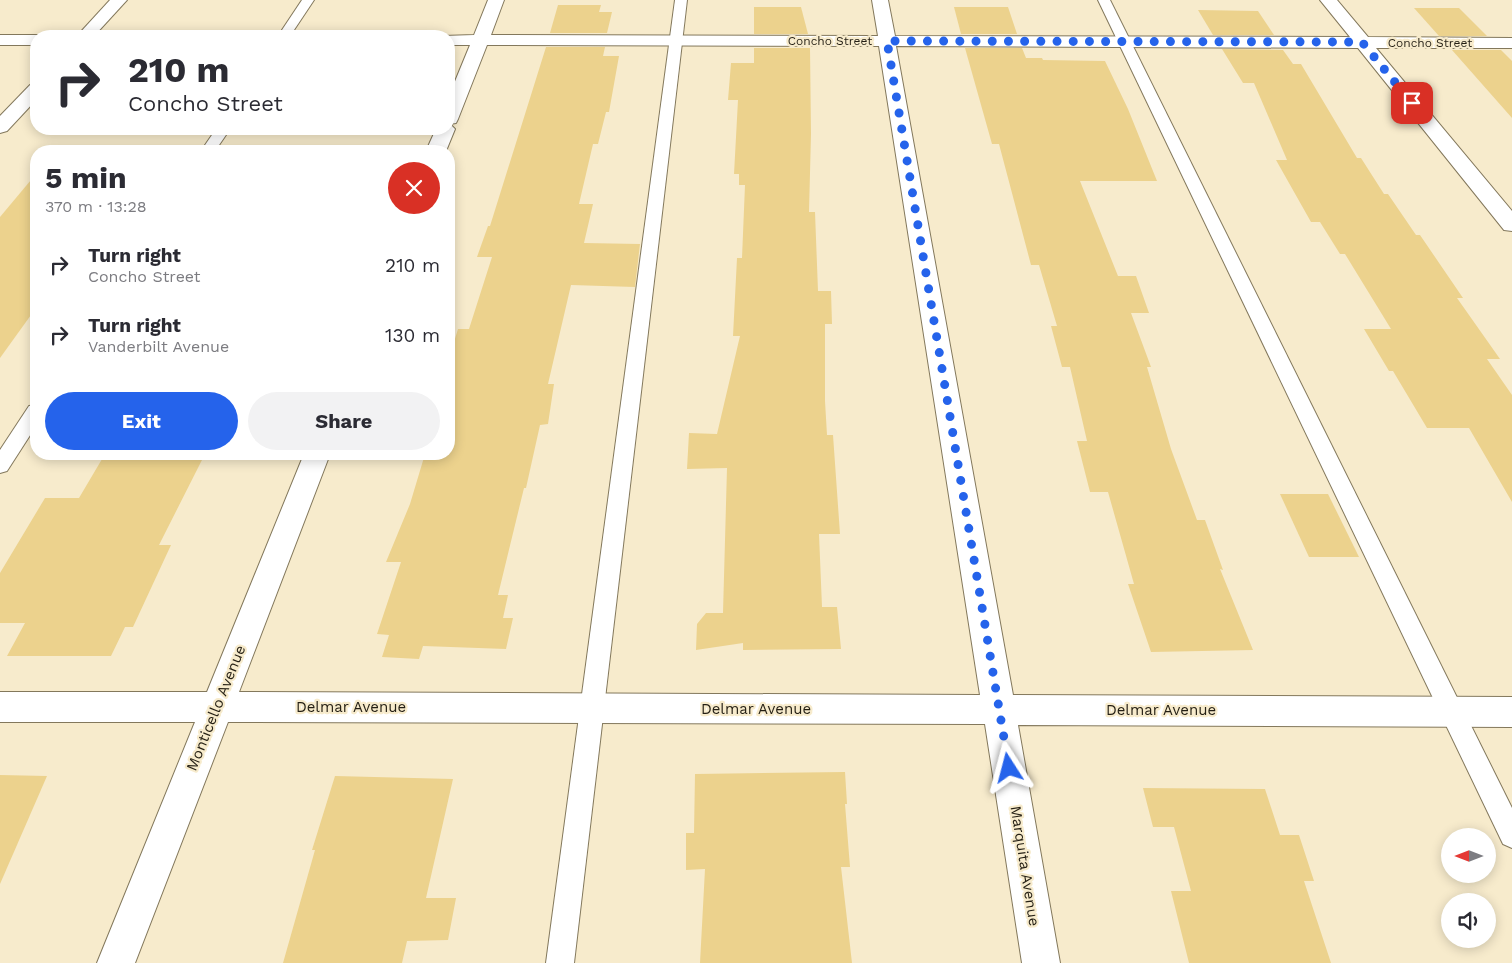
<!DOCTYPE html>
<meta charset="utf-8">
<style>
:root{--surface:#fff;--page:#f2f2f3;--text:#2b2b33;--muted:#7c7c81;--accent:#2563eb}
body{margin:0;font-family:"Work Sans",sans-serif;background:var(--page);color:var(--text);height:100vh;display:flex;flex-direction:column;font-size:19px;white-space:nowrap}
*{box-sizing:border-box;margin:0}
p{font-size:16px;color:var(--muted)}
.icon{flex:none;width:28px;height:28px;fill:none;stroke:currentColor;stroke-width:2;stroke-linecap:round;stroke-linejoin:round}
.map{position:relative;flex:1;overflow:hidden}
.details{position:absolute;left:30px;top:145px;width:425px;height:315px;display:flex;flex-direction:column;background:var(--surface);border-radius:20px;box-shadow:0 2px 12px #0003}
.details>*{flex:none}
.hud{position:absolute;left:30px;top:30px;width:425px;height:105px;border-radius:20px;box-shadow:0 2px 12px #0003;background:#fff;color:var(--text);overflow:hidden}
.needle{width:32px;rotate:270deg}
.controls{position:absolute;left:1441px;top:828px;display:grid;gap:10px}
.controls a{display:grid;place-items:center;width:55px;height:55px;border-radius:50%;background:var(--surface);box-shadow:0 2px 12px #0003;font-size:25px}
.pin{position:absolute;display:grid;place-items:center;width:42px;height:42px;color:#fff;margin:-21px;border-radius:10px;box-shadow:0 2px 8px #0006}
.me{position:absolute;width:55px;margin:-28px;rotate:351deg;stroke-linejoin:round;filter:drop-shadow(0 0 4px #0008)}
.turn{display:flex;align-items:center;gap:18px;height:105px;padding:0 15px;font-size:22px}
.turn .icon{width:65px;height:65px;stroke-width:2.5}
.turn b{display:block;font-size:35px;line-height:42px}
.round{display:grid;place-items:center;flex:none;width:52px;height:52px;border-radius:26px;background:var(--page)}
.head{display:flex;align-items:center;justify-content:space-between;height:85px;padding:0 15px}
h1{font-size:30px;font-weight:700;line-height:38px}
.button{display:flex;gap:10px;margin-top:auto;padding:10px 15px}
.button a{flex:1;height:58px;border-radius:30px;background:var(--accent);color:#fff;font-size:20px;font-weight:700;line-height:58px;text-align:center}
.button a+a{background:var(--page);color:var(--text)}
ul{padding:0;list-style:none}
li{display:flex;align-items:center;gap:15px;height:70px;padding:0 15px}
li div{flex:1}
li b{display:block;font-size:19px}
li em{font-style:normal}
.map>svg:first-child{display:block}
</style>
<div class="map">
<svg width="1512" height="963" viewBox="0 0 1512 963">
<rect width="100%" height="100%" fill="#f7ebcc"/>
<g fill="#ecd28d">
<path d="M558,5H601L599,12H612L607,33H550Z"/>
<path d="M754,7H801L808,34H754Z"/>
<path d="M954,7H1008L1017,34H961Z"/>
<path d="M1414,8H1459L1487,36H1439Z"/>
<path d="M1198,10L1258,11L1274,35H1213Z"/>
<path d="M546,47H605L603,56H619L609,112H606L598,144H593L579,204H593L584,243L640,244L635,287L571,285L548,384H554L548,424L540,425L526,488H524L498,595H508L503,618H513L506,649L423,646L419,659L382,657L389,635L377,634L401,562H386L410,504L425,454H449V358L458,329H469L492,257H477L488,226H490Z"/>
<path d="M754,48H810L811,134L809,212H815L818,291H831L832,324H825V401L827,435H833L840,534H819L822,607H837L841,649L743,650V643L696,650L697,624L706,613H723L727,468L687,469L689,433L717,434L740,336H733L737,258H742L745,185H739V174H734L738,100H728L731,63H754Z"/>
<path d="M965,48H1022L1026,58H1042L1043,60L1105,61L1128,109L1157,181H1080L1118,276H1136L1149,313H1131L1151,367H1147L1171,449L1197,520H1205L1223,570L1220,569L1253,650L1151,652L1128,584H1134L1108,492H1090L1077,441H1087L1070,367H1062L1051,326H1057L1039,265H1031L999,144H992Z"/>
<path d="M1222,49L1283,50L1293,64H1301L1357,158H1361L1384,194H1388L1416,235H1420L1463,298H1457L1500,359H1487L1512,395V502L1469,428H1427L1393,371H1389L1364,329H1391L1345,254H1340L1320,222H1311L1276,160H1287L1254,83H1243Z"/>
<path d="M1452,50H1501L1512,61V118Z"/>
<path d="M36,174V308L0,358V217Z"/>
<path d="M105,454H205L159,545H171L133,627H125L111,656H7L25,623H0V573L45,498H79Z"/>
<path d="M1280,494H1328L1359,557H1309Z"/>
<path d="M845,772L847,804H845L850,867H841L852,963H700L705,869L686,870V833H694L695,774Z"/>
<path d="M0,775L47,776L0,884Z"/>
<path d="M335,776L453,779L426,898H456L448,940L407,941L402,963H283L315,850H312Z"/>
<path d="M1143,788L1265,789L1280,835H1299L1314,881H1304L1331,963H1189L1171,891H1191L1174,827H1153Z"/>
</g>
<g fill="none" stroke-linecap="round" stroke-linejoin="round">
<defs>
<g id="lane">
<path d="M302,0H314L290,36H278Z"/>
<path d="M675,0H687L574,963H546Z"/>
<path d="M1098,0H1110L1512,808V848L1503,844Z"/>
<path d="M216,129H230L215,151H201Z"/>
<path d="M36,405V426L7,471L0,473V450L29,406Z"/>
</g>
<g id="street">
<path d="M110,0H127L94,36H77Z"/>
<path d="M488,0H504L491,35L878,36L872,0H888L895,36L1350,37L1320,0H1337L1368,37L1512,38V48H1376L1512,211V231L1504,230L1358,48L896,46L1013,695L1512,697V727L1018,725L1060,963H1022L985,724L228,722L135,963H97L195,722H0V692H207L304,454H330L239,692L980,695L879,46L487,45L458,119L456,123L450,124L455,129L446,151H426L436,129H449V96L470,45H449V36H443L474,35Z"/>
<path d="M0,35H36L42,36H36V45H0Z"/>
<path d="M36,84V100L7,131L0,133V116L30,85Z"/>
</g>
</defs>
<use href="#lane" stroke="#83785c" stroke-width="2"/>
<use href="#street" stroke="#83785c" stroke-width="2"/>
<use href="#lane" fill="#fff" fill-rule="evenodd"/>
<use href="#street" fill="#fff" fill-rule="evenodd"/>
</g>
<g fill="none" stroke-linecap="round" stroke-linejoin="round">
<path stroke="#2563eb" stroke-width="9" stroke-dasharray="0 16.2" d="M1009,768L887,41L1362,42L1412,103"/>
</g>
<g text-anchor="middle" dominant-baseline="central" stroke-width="4.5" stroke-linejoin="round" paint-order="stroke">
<g font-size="12" fill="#241f14" stroke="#f7ebcc">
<text x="830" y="41">Concho Street</text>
<text x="1430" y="43">Concho Street</text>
</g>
<g font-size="15" fill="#241f14" stroke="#f7ebcc">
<text x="351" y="707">Delmar Avenue</text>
<text transform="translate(216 708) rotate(-68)">Monticello Avenue</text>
<text x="756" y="709">Delmar Avenue</text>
<text x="1161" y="710">Delmar Avenue</text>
<text transform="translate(1025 866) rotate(81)">Marquita Avenue</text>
</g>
</g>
</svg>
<div class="controls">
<a><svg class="needle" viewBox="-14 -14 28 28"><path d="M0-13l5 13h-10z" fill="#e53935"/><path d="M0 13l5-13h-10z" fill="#7c7c81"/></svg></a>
<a><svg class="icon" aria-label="sound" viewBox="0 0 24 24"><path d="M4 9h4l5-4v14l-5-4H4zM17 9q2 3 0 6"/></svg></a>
</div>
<div class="pin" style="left:1412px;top:103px;background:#d93025"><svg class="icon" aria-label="arrive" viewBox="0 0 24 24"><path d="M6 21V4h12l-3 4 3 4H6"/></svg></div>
<svg class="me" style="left:1009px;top:768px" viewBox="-20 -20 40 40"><path d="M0-17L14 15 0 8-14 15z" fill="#2563eb" stroke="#fff" stroke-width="4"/></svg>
<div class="hud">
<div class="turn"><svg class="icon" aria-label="right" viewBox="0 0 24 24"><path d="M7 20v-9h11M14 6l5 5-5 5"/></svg><div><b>210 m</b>Concho Street</div></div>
</div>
<section class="details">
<div class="head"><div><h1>5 min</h1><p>370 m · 13:28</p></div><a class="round" style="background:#d93025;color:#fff"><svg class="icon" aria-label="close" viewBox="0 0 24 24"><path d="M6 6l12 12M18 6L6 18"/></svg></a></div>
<ul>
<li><svg class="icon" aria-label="right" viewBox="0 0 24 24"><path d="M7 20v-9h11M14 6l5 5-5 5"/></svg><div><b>Turn right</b><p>Concho Street</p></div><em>210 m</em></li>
<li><svg class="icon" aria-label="right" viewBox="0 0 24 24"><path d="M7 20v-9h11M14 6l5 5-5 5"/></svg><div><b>Turn right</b><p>Vanderbilt Avenue</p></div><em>130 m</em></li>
</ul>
<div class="button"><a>Exit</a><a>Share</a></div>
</section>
</div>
